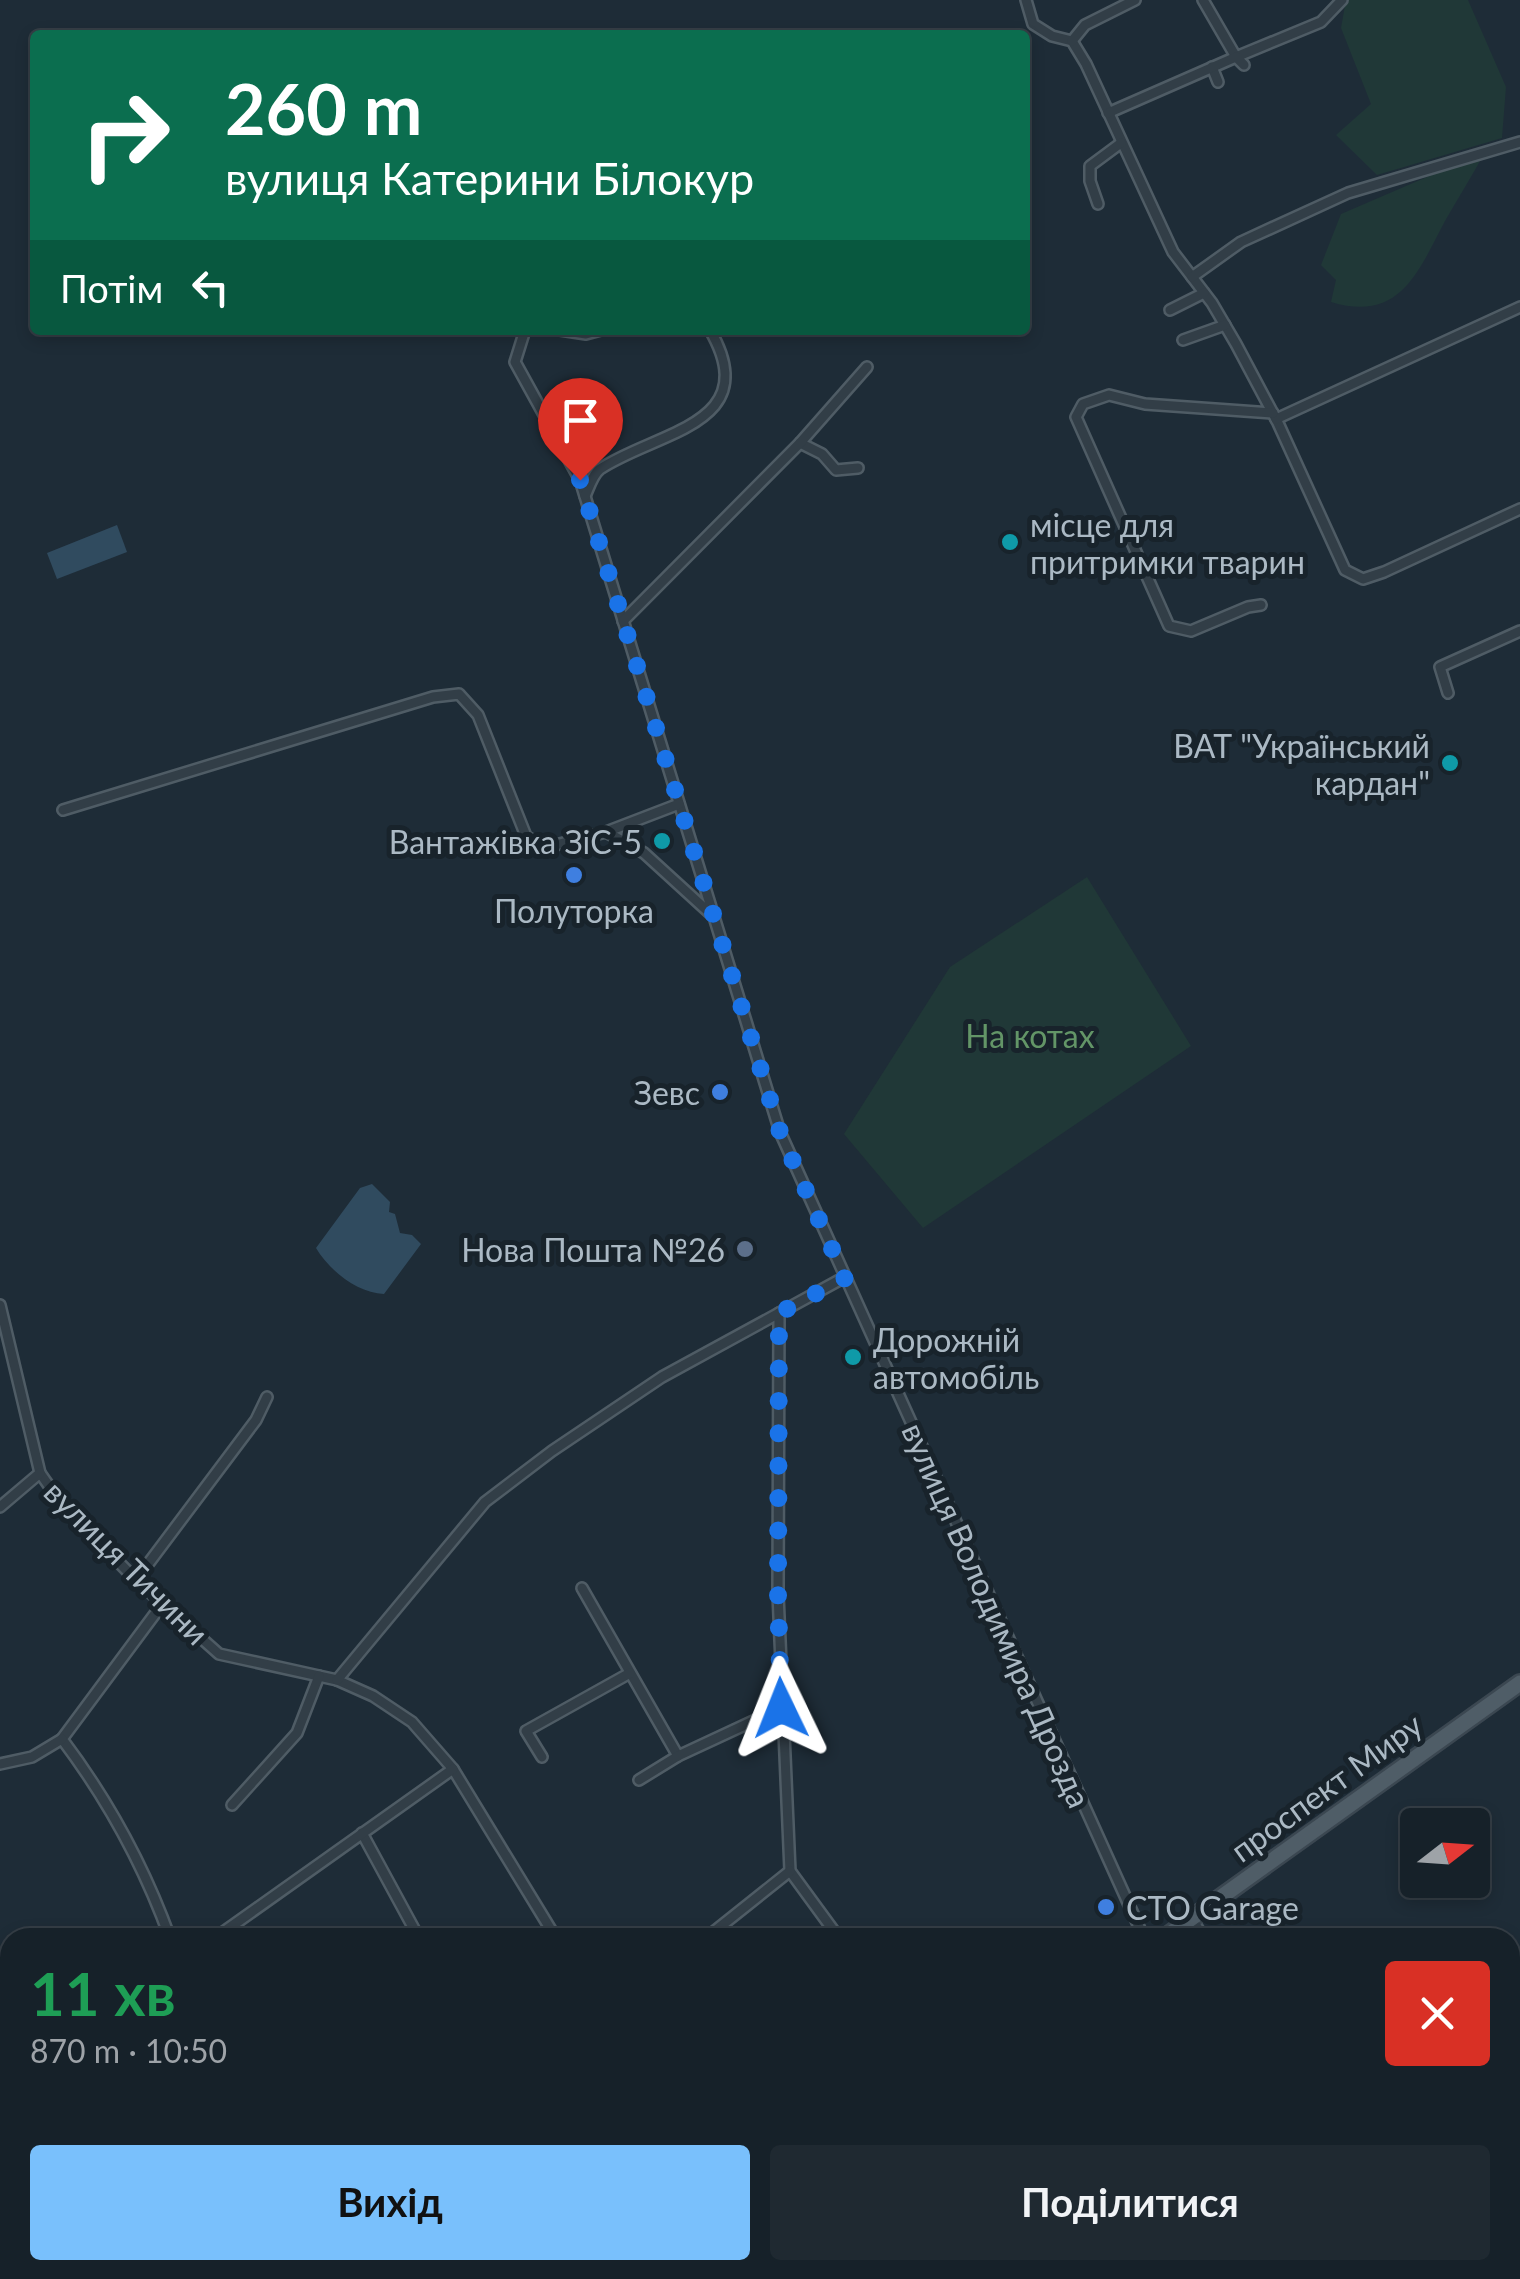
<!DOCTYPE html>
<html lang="uk">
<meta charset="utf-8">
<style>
:root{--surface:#162129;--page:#1f2931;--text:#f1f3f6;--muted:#9ea3a8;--line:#353e46;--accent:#79c0fc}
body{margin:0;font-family:Lato,sans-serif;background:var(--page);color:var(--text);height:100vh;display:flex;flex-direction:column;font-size:38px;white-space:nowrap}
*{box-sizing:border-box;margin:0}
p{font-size:32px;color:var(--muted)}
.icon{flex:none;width:55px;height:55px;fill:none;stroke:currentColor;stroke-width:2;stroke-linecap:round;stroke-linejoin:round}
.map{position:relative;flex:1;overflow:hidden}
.drawer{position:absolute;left:0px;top:1928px;width:1520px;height:352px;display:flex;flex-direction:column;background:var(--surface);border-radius:30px 30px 0 0;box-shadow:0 5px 15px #0003,0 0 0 2px var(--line)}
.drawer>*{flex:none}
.top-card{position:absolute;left:30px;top:30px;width:1000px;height:305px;border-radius:10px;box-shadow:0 5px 15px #0003,0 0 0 2px var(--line);background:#0b6e4f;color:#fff;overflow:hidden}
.needle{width:65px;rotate:73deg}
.buttons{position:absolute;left:1400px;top:1808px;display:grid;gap:20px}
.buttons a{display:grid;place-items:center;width:90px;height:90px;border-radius:10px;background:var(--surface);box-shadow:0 5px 15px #0003,0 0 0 2px var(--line);font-size:50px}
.pin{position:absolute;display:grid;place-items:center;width:85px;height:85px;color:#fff;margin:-102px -42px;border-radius:50% 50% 50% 0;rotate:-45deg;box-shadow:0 0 10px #0007}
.pin .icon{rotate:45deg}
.me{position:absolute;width:110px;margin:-55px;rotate:358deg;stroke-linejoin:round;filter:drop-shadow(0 0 8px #0008)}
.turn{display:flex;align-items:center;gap:35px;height:210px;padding:0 30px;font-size:45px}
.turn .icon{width:130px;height:130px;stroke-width:2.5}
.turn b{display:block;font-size:70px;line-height:85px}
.then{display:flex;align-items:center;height:95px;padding:0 30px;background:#0003;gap:20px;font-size:38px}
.round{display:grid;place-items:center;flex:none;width:105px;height:105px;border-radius:10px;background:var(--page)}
.overview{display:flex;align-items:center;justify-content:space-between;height:170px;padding:0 30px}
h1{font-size:60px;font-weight:700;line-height:75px;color:#1e9e55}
.primary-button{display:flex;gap:20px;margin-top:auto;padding:20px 30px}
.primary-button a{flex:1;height:115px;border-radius:10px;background:var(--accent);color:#111;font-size:40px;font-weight:700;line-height:115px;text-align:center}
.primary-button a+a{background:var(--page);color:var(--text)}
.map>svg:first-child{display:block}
</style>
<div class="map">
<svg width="1520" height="2279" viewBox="0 0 1520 2279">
<rect width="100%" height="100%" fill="#1e2c37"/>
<g fill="#203837">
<path d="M1346,0H1468L1506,87L1502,138L1377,175L1336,135L1371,104L1341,28Z"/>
<path d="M1485,152C1472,176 1458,198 1445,221C1418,272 1400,323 1331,302L1336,280L1321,265L1341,214Z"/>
<path d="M1087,877L1191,1046L923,1228L844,1134L950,967Z"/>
</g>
<g fill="#304b5f">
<path d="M117,525L127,552L57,579L47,553Z"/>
<path d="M372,1184L390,1202L389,1212L395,1214L400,1233L412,1235L421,1244L384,1294C357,1293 329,1270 316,1248L360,1188Z"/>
</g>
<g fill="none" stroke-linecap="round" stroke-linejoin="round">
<defs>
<g id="minor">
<path d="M1026,0L1033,24L1052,36L1072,41L1086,64L1173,252L1212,303L1236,344L1278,423L1345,570L1363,579L1384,572L1520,509"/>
<path d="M1203,0L1236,57L1321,22L1342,0"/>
<path d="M1072,41L1085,25L1135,0"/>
<path d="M1212,67L1218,82"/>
<path d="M1108,113L1236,57L1244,65"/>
<path d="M1098,204L1090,181V166L1121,143"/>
<path d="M1192,277L1241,242L1348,193L1520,142"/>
<path d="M1170,310L1204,293"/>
<path d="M525,330L515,362L580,480L780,1132L1144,1938"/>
<path d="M560,330L586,334L601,330"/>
<path d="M1183,340L1225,325"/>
<path d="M1276,419L1520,307"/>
<path d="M800,443L822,454L836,470L858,468"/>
<path d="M585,496C589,487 593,474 600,469C657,431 765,425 710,330"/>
<path d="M1261,605L1248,607L1191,631L1169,626L1076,417L1083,404L1109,395L1145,404L1273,413"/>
<path d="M623,621L800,443L867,367"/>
<path d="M1448,693L1440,667L1520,631"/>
<path d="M63,810L433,697L459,694L478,715L526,836L544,848L606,832L679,804"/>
<path d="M606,832L644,853L713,916"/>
<path d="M0,1305L40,1473L61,1503L136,1580L219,1654L337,1680L373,1696L412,1722L453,1769L556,1938"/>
<path d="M779,1313L778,1594L790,1871L839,1938"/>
<path d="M0,1507L40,1473"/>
<path d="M136,1580L256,1420L267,1397"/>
<path d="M582,1588L678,1756"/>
<path d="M163,1603L62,1739C108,1800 144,1866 170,1938"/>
<path d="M337,1680L485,1502L552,1451L662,1377L845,1277"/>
<path d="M542,1757L526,1731L630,1673"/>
<path d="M0,1764L32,1757L62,1739"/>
<path d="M639,1780L678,1756L781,1708"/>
<path d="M232,1805L297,1733L319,1676"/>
<path d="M362,1833L419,1938"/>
<path d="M1191,1918L1204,1938"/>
<path d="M215,1938L453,1769"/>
<path d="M706,1938L790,1871"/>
<path d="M0,2098L10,2090"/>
<path d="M37,2270L43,2279"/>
<path d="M247,2270L253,2279"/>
<path d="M1445,2270L1451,2279"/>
<path d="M13,2279L25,2270"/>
<path d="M339,2279L348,2270"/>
</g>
<g id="primary">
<path d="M1164,1938L1520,1683"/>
<path d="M697,2279L709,2270"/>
</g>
</defs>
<use href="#minor" stroke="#4f5c65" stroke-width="14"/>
<use href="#primary" stroke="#3b4751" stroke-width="20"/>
<use href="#minor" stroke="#323e47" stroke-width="9"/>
<use href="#primary" stroke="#4f5d67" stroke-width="15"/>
</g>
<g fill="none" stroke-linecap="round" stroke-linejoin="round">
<path stroke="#1a73e8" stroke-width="18" stroke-dasharray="0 32.4" d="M580,480L780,1132L845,1278L779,1313L778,1594L781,1708"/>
</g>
<g fill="#0f9aa8" stroke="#18232b" stroke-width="4">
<circle cx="1010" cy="542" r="10"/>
<circle cx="1450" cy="763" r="10"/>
<circle cx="662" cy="841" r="10"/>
<circle cx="853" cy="1357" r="10"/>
</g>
<g fill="#3f7fe0" stroke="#18232b" stroke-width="4">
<circle cx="574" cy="875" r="10"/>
<circle cx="720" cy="1092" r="10"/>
<circle cx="1106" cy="1907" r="10"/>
</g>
<circle fill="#5c6f8a" stroke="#18232b" stroke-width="4" cx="745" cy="1249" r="10"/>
<g text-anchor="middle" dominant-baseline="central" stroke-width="10" stroke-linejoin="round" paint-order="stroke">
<g font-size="32" fill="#abb9c4" stroke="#18232b" text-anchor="end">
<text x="1030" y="524" text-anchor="start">місце для<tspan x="1030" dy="37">притримки тварин</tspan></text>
<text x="1430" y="745">ВАТ "Український<tspan x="1430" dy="37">кардан"</tspan></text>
<text x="642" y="841">Вантажівка ЗіС-5</text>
<text x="574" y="910" text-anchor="middle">Полуторка</text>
<text x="700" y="1092">Зевс</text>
<text x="725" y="1249">Нова Пошта №26</text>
<text x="873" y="1339" text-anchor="start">Дорожній<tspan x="873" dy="37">автомобіль</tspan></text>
<text x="1126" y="1907" text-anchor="start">СТО Garage</text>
</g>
<g font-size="32" fill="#639567" stroke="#18232b">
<text x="1030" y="1035">На котах</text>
</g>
<g font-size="32" fill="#abb9c4" stroke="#18232b">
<text transform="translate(127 1562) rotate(45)">вулиця Тичини</text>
<text transform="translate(997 1615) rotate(66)">вулиця Володимира Дрозда</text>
<text transform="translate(1326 1787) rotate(-36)">проспект Миру</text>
</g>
</g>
</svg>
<div class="buttons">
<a><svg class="needle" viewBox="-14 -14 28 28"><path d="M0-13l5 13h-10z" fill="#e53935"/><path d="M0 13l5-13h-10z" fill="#9ea3a8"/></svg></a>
</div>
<div class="pin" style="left:580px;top:480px;background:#d93025"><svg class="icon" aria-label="arrive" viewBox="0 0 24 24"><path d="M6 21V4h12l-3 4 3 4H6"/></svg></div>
<svg class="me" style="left:781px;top:1708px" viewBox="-20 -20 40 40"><path d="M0-17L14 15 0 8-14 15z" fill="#1a73e8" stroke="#fff" stroke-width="4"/></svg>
<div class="top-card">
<div class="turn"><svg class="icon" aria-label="right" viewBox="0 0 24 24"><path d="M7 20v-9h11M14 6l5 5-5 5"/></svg><div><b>260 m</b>вулиця Катерини Білокур</div></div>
<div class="then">Потім<svg class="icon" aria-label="left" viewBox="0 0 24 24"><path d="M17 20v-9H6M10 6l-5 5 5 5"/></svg></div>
</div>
<section class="drawer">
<div class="overview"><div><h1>11 хв</h1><p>870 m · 10:50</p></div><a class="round" style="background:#d93025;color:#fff"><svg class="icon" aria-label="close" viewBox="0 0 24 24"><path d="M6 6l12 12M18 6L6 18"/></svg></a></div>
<div class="primary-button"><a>Вихід</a><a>Поділитися</a></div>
</section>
</div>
